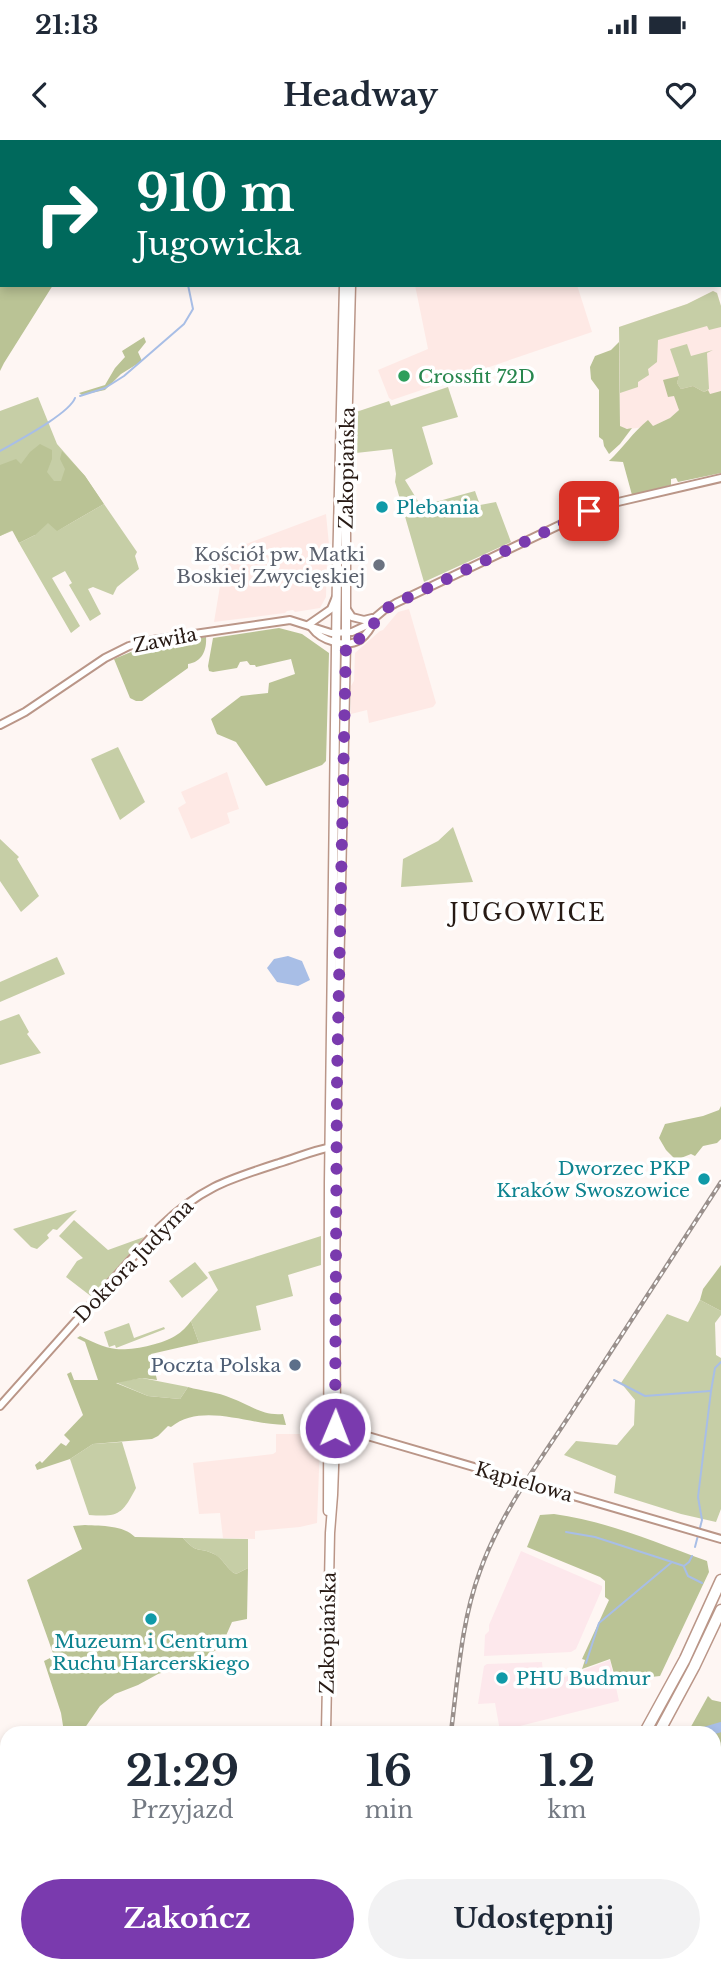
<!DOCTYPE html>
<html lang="pl">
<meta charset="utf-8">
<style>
:root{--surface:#fff;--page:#f2f2f3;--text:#1f2937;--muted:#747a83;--accent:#7a3aae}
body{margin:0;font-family:"Libre Baskerville",serif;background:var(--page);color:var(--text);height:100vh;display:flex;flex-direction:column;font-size:26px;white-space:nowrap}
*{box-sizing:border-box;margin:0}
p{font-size:23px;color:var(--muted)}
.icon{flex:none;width:38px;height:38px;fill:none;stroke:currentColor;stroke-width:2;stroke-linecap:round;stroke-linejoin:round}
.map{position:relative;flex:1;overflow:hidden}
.side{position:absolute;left:0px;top:1586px;width:721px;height:247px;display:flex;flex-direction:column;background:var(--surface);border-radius:21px 21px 0 0;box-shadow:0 4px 10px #0003}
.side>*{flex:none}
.top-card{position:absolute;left:0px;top:0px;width:721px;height:147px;box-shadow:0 4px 10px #0003;background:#00695c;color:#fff;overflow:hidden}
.pin{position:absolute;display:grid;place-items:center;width:60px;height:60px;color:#fff;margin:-30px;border-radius:14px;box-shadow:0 4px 10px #0006}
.me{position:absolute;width:77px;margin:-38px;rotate:1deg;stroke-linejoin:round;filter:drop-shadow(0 0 5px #0008)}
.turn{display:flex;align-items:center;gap:24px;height:147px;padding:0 21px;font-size:32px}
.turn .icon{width:91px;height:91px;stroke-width:2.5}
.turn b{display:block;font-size:49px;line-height:60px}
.eta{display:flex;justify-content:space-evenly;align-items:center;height:119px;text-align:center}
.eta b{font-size:42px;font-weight:700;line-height:49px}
.cta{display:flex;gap:14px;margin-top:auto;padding:14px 21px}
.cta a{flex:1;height:80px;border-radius:42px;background:var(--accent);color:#fff;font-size:28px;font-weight:700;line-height:80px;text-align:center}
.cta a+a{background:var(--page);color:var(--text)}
.status{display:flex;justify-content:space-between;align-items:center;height:49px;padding:0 35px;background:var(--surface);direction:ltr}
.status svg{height:19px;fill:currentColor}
header{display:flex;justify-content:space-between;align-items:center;height:91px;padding:0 21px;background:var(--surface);font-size:32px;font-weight:700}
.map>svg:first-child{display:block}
</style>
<div class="status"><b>21:13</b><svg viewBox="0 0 49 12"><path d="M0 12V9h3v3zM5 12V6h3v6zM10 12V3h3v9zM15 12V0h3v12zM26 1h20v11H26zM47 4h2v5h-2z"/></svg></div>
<header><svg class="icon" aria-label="back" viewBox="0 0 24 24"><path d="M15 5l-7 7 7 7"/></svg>Headway<svg class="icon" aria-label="heart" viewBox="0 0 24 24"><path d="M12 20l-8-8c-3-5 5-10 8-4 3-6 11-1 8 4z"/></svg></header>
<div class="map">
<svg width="721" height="1831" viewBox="0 0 721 1831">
<rect width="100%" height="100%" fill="#fef6f3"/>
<g fill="#fee9e5">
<path d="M415,145H577L592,192L392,260L389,258L378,230L428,209Z"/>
<path d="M713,151L717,153L721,166V290L679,270L670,278L653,286L628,289L620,287L619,187L687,164Z"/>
<path d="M326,374L330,415L327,416L326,457L320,468L295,472L293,470L287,471L285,473L269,475L214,482L225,416L228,413L238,407Z"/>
<path d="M409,469L436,563L433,567L369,583L367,570L351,574V546L354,541L355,513L380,491L383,490L398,472Z"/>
<path d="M227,632L239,669L227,673L230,683L191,699L178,668L186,663L181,652Z"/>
<path d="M276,1294H313L320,1303L317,1383L300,1387L255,1391V1399L223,1398L220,1373L199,1374L193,1323L273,1314L276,1312Z"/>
</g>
<g fill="#fde8ec">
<path d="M521,1411L602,1446V1449L576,1509L571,1512L484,1516L485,1495L489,1491V1485Z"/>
<path d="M610,1520L619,1561L500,1591L495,1563L478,1564L484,1526L487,1524L542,1522L544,1545Z"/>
</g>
<g fill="#c6cea6">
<path d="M713,151L717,153L721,166V187L709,190L707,186L658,200L657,222L648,229L649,235L638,242V247L620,253L619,187L687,164Z"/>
<path d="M687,204L691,216L713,210L707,213L709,249L704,252L693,246L681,249L677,243L679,235L670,209Z"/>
<path d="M448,247L458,277L422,287L433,324L405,340L421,366L475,351L480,365L496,362L511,402L424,442L395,342L396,334L392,309L356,313L355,302L356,272L389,261L391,266Z"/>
<path d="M38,257L57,304L85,336L103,363L57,391L104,364L137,412L135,416L139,429L117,447L113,455L93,447L88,449L101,474L90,481L69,445L72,443L65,431L52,438L80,486L71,493L19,403L35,395L12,391L0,396V271Z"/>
<path d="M118,607L145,662L120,680L91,619Z"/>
<path d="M453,687L473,742L401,747L403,719L438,701Z"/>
<path d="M0,699L19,717L17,719L39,756L21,772L0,741Z"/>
<path d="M57,817L65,834L0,862V842Z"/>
<path d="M19,874L29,892L27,894L41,913L0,925V881Z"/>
<path d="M77,1070L57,1090L53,1089L47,1095L49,1098L37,1109L31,1107L13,1089Z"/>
<path d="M74,1080L108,1110L144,1097L92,1157L66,1137L77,1121L83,1118L59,1096Z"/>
<path d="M321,1096V1125L288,1135L293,1156L256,1166L261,1190L199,1203L191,1181L218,1150L208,1132Z"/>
<path d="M195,1122L208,1138L182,1158L169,1141Z"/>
<path d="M700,1160L721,1171V1175L715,1183L716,1215L721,1218V1369L716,1382L681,1374L614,1353L616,1336L564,1315L576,1301L617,1305L634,1285L635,1260L621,1243L667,1174L688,1182Z"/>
<path d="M129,1183L134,1198L164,1187L165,1189L116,1208L115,1205L109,1207L104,1192Z"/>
<path d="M142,1238L188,1247L180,1259L148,1256L115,1242Z"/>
<path d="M122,1302L136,1348C122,1375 118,1377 89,1375L70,1319L93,1304Z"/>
<path d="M183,1398L248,1399V1428L236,1434C227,1430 224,1419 214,1414C198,1406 198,1415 183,1398Z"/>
<path d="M520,1825H637L634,1831H585L563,1825L561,1831H515Z"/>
</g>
<g fill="#bac395">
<path d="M2,103V145H53L4,223L0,231V104Z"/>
<path d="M144,197L146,202L138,212L142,221L121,234L105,250L82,255L79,253L105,245L115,228L125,217L122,211Z"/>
<path d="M619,202L620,286L627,289L632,288L620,304L609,314L604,306L603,300L599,297V250L591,239L590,227L595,216L611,210Z"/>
<path d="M679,236L677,243L681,249L693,246L704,252L708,250L710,254L721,251V333L678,342L676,338L671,339V345L632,355L623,322L609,321C623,308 633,292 648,280L653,286L670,278L679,270L674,256L668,257L663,240Z"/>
<path d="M40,304L52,310V319L47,332L54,341H61L65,329L60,319L62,311L85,336L104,364L57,391L48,383L35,395L19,403L12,390L0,396V325L16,319L21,324L30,312Z"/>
<path d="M279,488L302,494L329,513L326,621L322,625L266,646L236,602L217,594L211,579L241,556L268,553L269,543L295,534L291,519L256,527L255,525H250L247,521L240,522L237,528L213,532L209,531L208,526L213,498Z"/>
<path d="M206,497C207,510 202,522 188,524V528L142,561H136L130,558L114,519L143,507Z"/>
<path d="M721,966V999L717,1003L703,1006L695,1016L691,1014L676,1020L666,1010L659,998L665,984L703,976L719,970Z"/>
<path d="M721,1125V1171L700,1160L703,1149Z"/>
<path d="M191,1181L199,1203L151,1214L157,1240L142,1238L116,1243L148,1256L180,1259L188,1247C202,1251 218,1252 231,1258C251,1265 261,1276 283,1274L286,1285C248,1285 203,1262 171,1287L168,1286L158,1296L152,1299L93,1304L70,1319L37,1330L35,1325L40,1321L42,1323L61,1303L66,1306L70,1301L64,1295L83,1275L67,1234L71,1232L74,1240H98L85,1202L77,1198L80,1196C91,1201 104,1208 116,1209C131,1211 163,1204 175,1196C182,1192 187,1186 191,1181Z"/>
<path d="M554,1374C607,1381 657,1403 707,1421L709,1432L660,1536L616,1541L610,1519L582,1529L585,1520L582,1519L609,1460L605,1457V1441L600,1437L527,1407L540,1375Z"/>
<path d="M85,1385C102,1386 123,1385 135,1397L183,1398C198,1415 198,1406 214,1414C223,1418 227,1430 236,1434L248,1428L247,1479L232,1482L221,1507L198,1521L158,1534L138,1545L115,1554L100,1566L82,1592H64L61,1573L44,1521L54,1516L27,1440L82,1409L73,1386Z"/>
<path d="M708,1556L712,1560L721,1562V1801L714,1803V1667L716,1655L714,1632V1592H688Z"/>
</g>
<path fill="#a8bee6" d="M288,816L302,821L310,840L298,846L277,842L267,828L274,819Z"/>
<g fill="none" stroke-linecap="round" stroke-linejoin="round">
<g stroke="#a8bee6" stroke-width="2">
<path d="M184,2L186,0"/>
<path d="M80,256L105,248L124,236L184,184L193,169L188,145"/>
<path d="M0,311C17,301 69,274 75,258"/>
<path d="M614,1240L645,1256L710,1251"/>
<path d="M566,1392L595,1397L672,1422"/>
<path d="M695,1407L702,1380L698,1357L711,1251L715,1228L721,1222"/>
<path d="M684,1427L688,1436L702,1443"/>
<path d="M586,1523L599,1483L672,1422L684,1426L689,1422L692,1416"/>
<path d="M412,1829L418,1831"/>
<path d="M373,1831L385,1825"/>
</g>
<g stroke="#a8bee6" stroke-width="10">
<path d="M704,1592L721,1587"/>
<path d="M714,1618L721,1619"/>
<path d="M714,1694L721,1677"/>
<path d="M714,1712L716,1724L714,1740"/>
<path d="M714,1781H721"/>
<path d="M661,1831L673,1825"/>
</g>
<defs>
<g id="tertiary">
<path d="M346,468L352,477L364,480L372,478"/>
<path d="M308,485L331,469L336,457"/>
<path d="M312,488C321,501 346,508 360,500C366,495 371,488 374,481"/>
<path d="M0,585L25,572L105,518L129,506L153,500L290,480L331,493L352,492L365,486L384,470L396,463L589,371L618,362L721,338"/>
<path d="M0,1266L159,1088C200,1048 226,1040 279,1023C296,1018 314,1010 332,1007"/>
<path d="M333,1288L347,1290L721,1399"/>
</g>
<g id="primary">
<path d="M353,0V2"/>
<path d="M345,2V0"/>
<path d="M328,1371L329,1043L337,431L344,145"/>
<path d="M326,1592L330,1393L333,1355L336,1272L335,1148L337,939L346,503V336L351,145"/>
<path d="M324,1831V1825"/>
</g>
<g id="motorway">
<path d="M645,1592L685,1519L721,1440"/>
<path d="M659,1592L694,1527L721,1470"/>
<path d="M465,1831L470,1825"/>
<path d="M480,1831L485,1825"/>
</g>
</defs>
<use href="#tertiary" stroke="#ba9688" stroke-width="10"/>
<use href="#primary" stroke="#ba9688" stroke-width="11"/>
<use href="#motorway" stroke="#ba9688" stroke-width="13"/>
<use href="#tertiary" stroke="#fff" stroke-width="6"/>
<use href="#primary" stroke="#fff" stroke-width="8"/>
<use href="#motorway" stroke="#fff" stroke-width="10"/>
<defs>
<g id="rail">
<path d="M451,1592C458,1538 461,1482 480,1431C501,1372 540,1321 573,1270C622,1194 672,1118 721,1042"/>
<path d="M406,1831L409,1825"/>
</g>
</defs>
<use href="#rail" stroke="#9a908c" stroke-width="4.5"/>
<use href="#rail" stroke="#fff" stroke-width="2" stroke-dasharray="5" stroke-linecap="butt"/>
</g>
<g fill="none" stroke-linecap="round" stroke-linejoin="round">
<path stroke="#7a3aae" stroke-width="12" stroke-dasharray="0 21.6" d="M335,1288L337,939L346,503C368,502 373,478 390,466L589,371"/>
</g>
<circle fill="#2e9e5b" stroke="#fff" stroke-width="2.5" cx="404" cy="236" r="7"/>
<g fill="#0f9aa8" stroke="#fff" stroke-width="2.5">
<circle cx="382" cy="367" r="7"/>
<circle cx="704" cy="1039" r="7"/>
<circle cx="151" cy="1479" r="7"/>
<circle cx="502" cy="1538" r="7"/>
</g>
<circle fill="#6b7280" stroke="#fff" stroke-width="2.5" cx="379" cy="425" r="7"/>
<circle fill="#5c6f8a" stroke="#fff" stroke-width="2.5" cx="295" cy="1225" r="7"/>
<g text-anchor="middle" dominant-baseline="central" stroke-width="7" stroke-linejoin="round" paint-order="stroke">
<g font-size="19" fill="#27864d" stroke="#fff" text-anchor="start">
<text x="418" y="236">Crossfit 72D</text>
</g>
<g font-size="19" fill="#271a14" stroke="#fff">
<text transform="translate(347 328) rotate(-89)">Zakopiańska</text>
<text transform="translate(165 500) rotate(-11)">Zawiła</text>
<text transform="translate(134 1121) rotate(-46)">Doktora Judyma</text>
<text transform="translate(524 1342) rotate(16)">Kąpielowa</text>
<text transform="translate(328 1493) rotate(-89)">Zakopiańska</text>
</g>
<g font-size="19" fill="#0d838f" stroke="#fff" text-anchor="start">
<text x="396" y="367">Plebania</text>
<text x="690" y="1028" text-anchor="end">Dworzec PKP<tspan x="690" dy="22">Kraków Swoszowice</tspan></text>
<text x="151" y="1501" text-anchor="middle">Muzeum i Centrum<tspan x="151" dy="22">Ruchu Harcerskiego</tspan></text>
<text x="516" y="1538">PHU Budmur</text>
</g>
<g font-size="19" fill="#5b616d" stroke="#fff" text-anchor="end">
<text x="365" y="414">Kościół pw. Matki<tspan x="365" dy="22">Boskiej Zwycięskiej</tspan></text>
</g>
<g font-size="19" fill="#4e5e75" stroke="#fff" text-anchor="end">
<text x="281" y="1225">Poczta Polska</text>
</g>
<g font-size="23" letter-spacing="2" fill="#271a14" stroke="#fff">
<text x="528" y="773">JUGOWICE</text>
</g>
</g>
</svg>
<div class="pin" style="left:589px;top:371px;background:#d93025"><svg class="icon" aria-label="arrive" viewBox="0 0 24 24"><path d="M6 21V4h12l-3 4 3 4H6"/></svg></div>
<svg class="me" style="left:335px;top:1288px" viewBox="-20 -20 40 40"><circle r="17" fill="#7a3aae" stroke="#fff" stroke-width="3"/><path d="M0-11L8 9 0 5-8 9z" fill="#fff"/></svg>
<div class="top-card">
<div class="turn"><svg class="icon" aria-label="right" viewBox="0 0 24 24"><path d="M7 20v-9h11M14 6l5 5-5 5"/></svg><div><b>910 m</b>Jugowicka</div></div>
</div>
<section class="side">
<div class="eta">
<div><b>21:29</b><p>Przyjazd</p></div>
<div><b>16</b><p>min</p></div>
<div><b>1.2</b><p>km</p></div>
</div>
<div class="cta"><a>Zakończ</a><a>Udostępnij</a></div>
</section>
</div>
